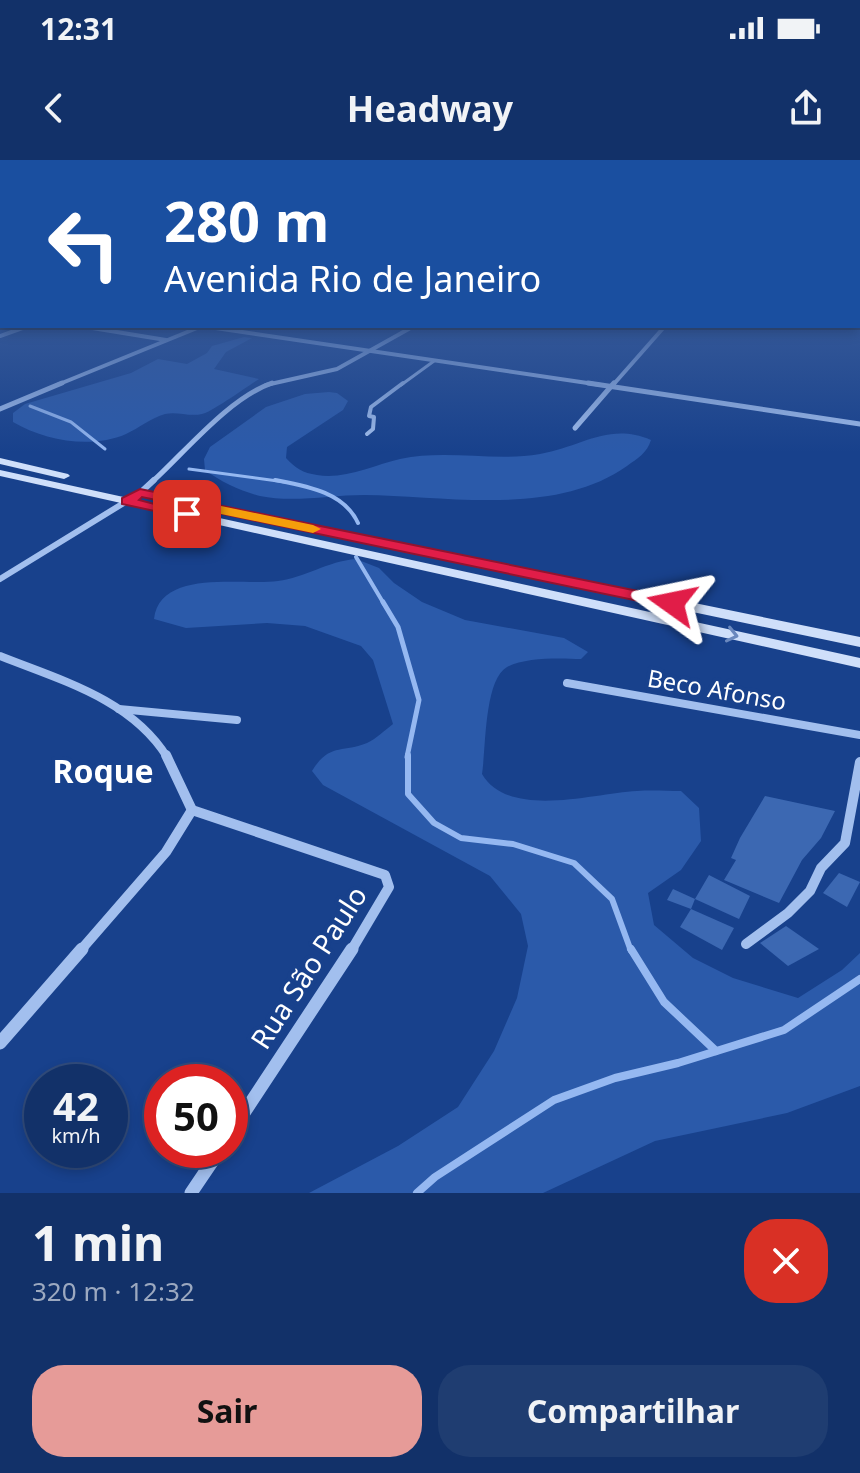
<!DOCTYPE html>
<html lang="pt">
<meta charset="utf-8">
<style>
:root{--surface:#123169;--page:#1f3d71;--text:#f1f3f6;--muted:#9ca9c0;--line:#314c7d;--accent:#e69b98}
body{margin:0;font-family:"Noto Sans",sans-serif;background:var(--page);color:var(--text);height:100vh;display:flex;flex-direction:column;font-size:30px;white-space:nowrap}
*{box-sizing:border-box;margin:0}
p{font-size:26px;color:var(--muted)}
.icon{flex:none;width:44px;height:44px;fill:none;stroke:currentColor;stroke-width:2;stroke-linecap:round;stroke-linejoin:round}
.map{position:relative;height:1033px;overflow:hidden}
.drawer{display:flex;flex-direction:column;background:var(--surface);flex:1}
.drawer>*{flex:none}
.top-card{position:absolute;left:0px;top:0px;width:860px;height:168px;box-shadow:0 4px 12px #0003,0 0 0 2px var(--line);background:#1a4fa0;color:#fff;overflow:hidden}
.speed{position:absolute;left:24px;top:904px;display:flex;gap:16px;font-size:40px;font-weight:700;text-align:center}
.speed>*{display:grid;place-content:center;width:104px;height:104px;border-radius:50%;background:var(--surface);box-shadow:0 4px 12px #0003,0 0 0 2px var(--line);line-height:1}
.speed small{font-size:20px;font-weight:400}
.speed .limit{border:12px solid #d22;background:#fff;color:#111}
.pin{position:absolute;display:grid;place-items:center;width:68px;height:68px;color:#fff;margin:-34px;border-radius:16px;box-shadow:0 4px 12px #0006}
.me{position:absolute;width:88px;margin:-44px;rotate:282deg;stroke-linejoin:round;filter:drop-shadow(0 0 6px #0008)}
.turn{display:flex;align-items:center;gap:28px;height:168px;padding:0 32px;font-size:36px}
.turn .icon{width:104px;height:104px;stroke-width:2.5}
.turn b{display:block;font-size:56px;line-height:68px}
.round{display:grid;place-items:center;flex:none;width:84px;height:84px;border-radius:32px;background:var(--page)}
.overview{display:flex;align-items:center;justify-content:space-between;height:136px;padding:0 32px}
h1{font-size:48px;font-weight:700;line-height:60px}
.action{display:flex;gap:16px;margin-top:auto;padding:16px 32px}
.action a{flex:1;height:92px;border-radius:32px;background:var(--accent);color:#111;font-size:32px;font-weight:700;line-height:92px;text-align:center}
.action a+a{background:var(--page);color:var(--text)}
.status{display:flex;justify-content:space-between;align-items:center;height:56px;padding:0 40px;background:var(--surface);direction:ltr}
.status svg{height:22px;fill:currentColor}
header{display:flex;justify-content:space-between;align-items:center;height:104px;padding:0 32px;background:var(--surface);font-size:36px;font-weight:700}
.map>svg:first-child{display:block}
</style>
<div class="status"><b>12:31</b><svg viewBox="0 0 49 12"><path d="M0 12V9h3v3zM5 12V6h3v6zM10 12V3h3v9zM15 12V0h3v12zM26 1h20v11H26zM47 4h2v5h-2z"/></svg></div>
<header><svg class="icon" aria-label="back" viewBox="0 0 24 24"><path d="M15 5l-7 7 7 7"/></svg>Headway<svg class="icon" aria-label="share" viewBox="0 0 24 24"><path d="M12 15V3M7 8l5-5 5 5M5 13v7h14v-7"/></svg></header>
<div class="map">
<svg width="860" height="1033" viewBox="0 0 860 1033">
<rect width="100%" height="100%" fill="#18418c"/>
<g fill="#2b5aaa">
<path d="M244,177L252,178L226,192L214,209L259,219C248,226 210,253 202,254C189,257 177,251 165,254C151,258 139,268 126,274C92,289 45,281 13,262V253L25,244L131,213L158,199L187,204L207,193L212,186Z"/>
<path d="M329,232L337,233L348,241L343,250L287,287L286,298C295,308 303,313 317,315C344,320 374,305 400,299C447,289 494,302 540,294C582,287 608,262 651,280C647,293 638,298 627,306C555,357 447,336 364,335C330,335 293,343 260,336C241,331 221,322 205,310L204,299L210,287L266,247L305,234Z"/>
<path d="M356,399L379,408L394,423L422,442L465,460L564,478L588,492L581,499C560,498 525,497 507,507C484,520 486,589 482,614C509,660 594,633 637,631C652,630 667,631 681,631L699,648L701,681L681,710L648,733L654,765L693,798L733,818L798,838L842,810L860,793V926L787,953L655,981L543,1033H309L398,986L458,947L494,891L517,838L528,786L521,754L490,716L323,625L312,611C329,583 342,593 367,583C376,579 385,570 393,564L373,500L361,486L305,466L267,463L186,468L154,459C160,408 243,426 278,421C304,418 328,401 356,399Z"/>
</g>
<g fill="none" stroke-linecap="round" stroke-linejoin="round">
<g stroke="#95b8f1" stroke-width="3">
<path d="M30,246L71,262L105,289"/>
<path d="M189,309L285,322"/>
</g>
<g stroke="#95b8f1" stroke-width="4">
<path d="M275,320C306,326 344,332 358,363"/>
<path d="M356,397L384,444"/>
</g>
<path stroke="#95b8f1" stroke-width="5" d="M383,442L398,467L419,540L407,597"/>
<path stroke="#95b8f1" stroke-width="6" d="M408,595V634L434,663L461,678L513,684L574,703L612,739L631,791"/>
<g stroke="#95b8f1" stroke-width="8">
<path d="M631,789L664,842L716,891"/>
<path d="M417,1033L435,1017L554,940L615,918L678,903L784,870L860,819"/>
</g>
</g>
<g fill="#3c68b2">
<path d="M765,636L835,651L821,678L802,700L779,743L724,720L736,700L731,698L740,678Z"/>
<path d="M839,713L860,722L847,747L823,733Z"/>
<path d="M709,715L750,736L739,759L695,739L691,749L667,740L673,729L695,739Z"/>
<path d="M691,749L734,768L722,790L680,767Z"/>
<path d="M786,766L819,789L788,806L760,783Z"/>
</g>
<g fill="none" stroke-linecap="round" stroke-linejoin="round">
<path stroke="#a2bfee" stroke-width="3" d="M401,225L434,201"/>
<path stroke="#a2bfee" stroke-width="4" d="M367,274L373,269L374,257L369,256L371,247L403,223"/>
<g stroke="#a2bfee" stroke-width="4">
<path d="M80,166L166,180"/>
<path d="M202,166L601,225"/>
<path d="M0,176L28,166"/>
<path d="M57,225L202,166"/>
<path d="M266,225L337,209L414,166"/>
<path d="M613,225L665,166"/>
</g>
<g stroke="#a2bfee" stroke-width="5">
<path d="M588,223L860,264"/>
<path d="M0,249L62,223"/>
<path d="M575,268L614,223"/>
<path d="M152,322C186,291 229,238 272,223"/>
</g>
<path stroke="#a2bfee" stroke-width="6" d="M0,419L140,333L154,320"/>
<g stroke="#a2bfee" stroke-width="8">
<path d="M0,496C60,520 131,539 167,597"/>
<path d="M567,523L860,575"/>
<path d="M119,549L237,560"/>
</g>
<g stroke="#a2bfee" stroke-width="10">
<path d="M166,595L192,650"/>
<path d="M192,650L385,715L389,727L351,791"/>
<path d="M746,784L788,753L810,731L821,708L845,683L860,602"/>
<path d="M80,791L166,692L192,650"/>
</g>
<g stroke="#a2bfee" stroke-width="13">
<path d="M0,883L82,789"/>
<path d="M230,974L352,789"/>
<path d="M191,1033L220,990"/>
</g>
<g fill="#cfdffa" fill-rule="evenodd">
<path d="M0,298L68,314L70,316L64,319L0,304Z"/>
<path d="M0,310L860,498V508L0,316Z"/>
<path d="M172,336L860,477V487L168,342V338Z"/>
</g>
</g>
<defs><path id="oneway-chevron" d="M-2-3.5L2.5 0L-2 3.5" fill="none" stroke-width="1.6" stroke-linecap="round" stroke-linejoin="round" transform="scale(2)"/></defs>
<use stroke="#6a88be" href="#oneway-chevron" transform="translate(732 475) rotate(13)"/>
<linearGradient id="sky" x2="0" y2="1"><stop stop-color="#0d244d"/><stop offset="0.51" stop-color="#375a99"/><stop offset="1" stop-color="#375a99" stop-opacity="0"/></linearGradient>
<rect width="860" height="292" fill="url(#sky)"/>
<path fill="#e11d48" stroke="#92132f" stroke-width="2" d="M140,329L672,438L680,443L672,448L142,337L139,340L193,354L187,358L122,344V338Z"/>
<path fill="#f59e0b" d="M192,340L313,365L321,369L313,373L187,347L185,344Z"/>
<g text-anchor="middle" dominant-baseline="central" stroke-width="8" stroke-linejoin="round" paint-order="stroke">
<g font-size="24" fill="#fff" stroke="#18418c">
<text transform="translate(717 529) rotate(10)">Beco Afonso</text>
</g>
<g font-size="28" fill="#fff" stroke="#18418c">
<text transform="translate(308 807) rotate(-57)">Rua São Paulo</text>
</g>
<g font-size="32" font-weight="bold" fill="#fff" stroke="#18418c">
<text x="103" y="610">Roque</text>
</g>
</g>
</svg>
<div class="speed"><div>42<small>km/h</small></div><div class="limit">50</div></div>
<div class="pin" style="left:187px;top:354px;background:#d93025"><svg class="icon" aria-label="arrive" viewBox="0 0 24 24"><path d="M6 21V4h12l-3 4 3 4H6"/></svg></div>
<svg class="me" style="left:672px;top:443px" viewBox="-20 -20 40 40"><path d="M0-17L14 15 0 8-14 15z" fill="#e11d48" stroke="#fff" stroke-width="4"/></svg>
<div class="top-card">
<div class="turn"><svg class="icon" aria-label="left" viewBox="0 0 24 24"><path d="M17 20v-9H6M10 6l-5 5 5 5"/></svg><div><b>280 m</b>Avenida Rio de Janeiro</div></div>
</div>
</div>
<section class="drawer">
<div class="overview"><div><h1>1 min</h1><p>320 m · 12:32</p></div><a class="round" style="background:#d93025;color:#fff"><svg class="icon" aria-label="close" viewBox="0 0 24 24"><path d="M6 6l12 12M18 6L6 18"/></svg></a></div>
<div class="action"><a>Sair</a><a>Compartilhar</a></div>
</section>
